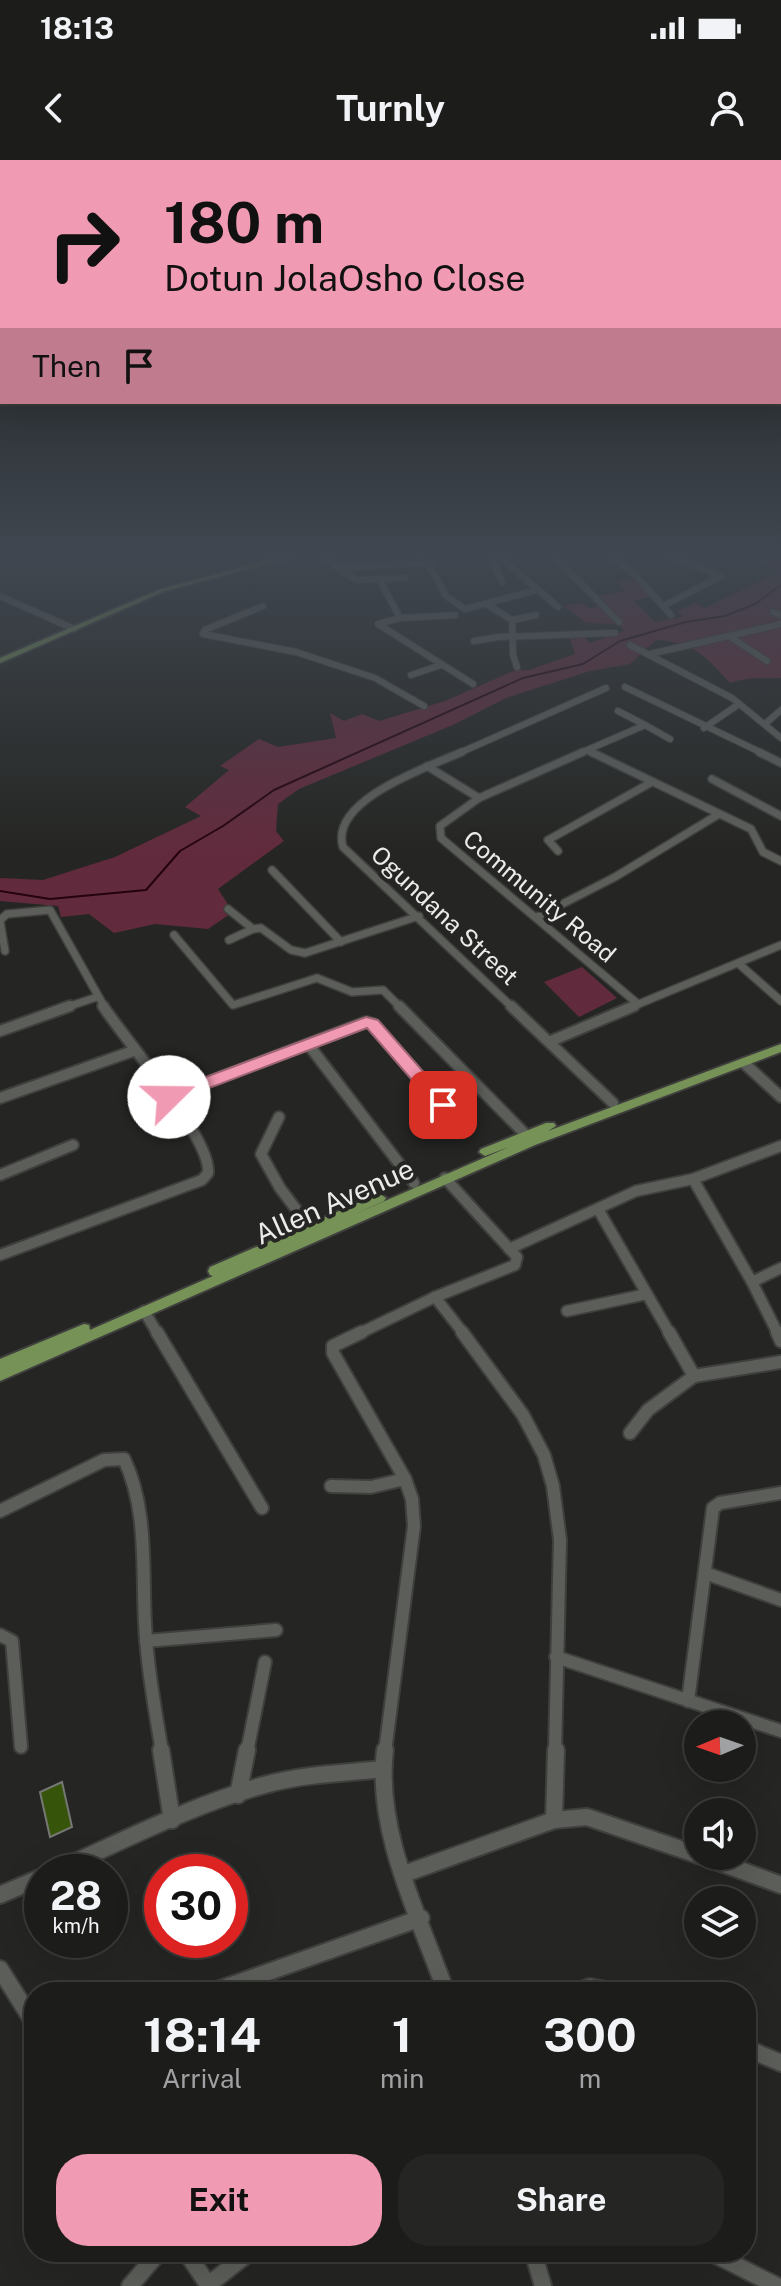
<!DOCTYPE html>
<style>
:root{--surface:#1c1c1a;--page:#252523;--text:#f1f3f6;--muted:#a0a1a2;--line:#3a3a39;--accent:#f19ab3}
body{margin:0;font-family:"Public Sans",sans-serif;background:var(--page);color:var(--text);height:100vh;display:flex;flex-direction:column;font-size:30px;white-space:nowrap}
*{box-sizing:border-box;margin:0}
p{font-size:26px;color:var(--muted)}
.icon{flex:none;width:44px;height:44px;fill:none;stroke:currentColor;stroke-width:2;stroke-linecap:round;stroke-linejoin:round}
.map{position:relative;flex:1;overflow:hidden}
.sheet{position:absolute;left:24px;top:1822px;width:732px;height:280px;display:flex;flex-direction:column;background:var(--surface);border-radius:32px;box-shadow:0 8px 32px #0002,0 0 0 2px var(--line)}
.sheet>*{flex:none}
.guide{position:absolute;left:0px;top:0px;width:782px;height:244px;box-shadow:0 8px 32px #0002,0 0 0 2px var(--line);background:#f19ab3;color:#111;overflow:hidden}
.needle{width:52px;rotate:268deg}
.fabs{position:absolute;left:684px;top:1550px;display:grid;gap:16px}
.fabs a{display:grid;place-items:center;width:72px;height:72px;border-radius:50%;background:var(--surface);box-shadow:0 8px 32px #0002,0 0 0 2px var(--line);font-size:40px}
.speed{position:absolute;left:24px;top:1694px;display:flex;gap:16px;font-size:40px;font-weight:700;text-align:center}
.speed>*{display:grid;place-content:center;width:104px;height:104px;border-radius:50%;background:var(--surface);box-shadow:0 8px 32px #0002,0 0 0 2px var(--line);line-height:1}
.speed small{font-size:20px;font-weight:400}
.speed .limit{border:12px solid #d22;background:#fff;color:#111}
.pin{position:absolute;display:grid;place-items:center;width:68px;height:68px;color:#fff;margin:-34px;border-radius:16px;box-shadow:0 4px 12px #0006}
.me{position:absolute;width:88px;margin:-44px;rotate:68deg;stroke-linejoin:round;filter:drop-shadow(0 0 6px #0008)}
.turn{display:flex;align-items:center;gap:28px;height:168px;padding:0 32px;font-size:36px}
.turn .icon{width:104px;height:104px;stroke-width:2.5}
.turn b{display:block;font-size:56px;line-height:68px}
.then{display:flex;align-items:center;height:76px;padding:0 32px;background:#0003;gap:16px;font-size:30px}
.eta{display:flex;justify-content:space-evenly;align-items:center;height:136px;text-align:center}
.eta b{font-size:48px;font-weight:700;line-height:56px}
.primary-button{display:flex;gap:16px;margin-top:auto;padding:16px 32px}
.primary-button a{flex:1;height:92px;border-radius:32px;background:var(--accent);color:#111;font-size:32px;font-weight:700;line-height:92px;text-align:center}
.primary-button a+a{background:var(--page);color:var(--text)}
.status{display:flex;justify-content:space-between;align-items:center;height:56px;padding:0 40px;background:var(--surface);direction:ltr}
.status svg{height:22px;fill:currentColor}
header{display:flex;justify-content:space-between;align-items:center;height:104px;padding:0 32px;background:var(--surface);font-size:36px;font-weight:700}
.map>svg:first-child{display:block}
</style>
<div class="status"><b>18:13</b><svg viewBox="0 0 49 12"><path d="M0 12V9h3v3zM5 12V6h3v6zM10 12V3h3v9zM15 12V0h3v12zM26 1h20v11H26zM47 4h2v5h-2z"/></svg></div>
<header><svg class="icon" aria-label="back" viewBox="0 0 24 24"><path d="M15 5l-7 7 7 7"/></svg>Turnly<svg class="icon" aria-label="person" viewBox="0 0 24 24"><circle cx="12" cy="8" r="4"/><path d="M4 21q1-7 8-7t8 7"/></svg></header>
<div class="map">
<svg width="781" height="2126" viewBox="0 0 781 2126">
<rect width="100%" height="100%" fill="#252623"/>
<g fill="#622b3d">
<path d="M763,396L781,401V518C764,518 746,517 730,523C705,496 695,482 656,480L630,504L590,511L506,538L455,564L299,629L278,644L276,671L284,681L218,729L233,752L208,769L155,764L114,773L89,754L61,757L58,746L0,741V718L43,720L115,697L201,656L185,647L229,610L220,606L259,579L278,587L336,578L330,553L344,561L362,554L379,561L445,541L516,510H529L575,494L569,477L585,478L590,483L624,471L619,464L586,463L564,446L580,443L591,449L602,444L595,436L625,431L617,421L639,420L656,436L633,440L655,462L683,457L677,451L695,443L705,448L780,411L755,399Z"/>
<path d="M582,807L617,838L579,857L544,822Z"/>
</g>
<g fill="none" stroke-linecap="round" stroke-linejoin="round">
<path stroke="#24020e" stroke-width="2" d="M0,731L50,739L146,730L180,691L223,666L274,630L523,518L583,504L620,481L686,462L725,456L755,444L781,425"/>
</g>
<path fill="#37550a" stroke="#747773" stroke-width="2" d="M62,1622L72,1667L50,1677L40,1632Z"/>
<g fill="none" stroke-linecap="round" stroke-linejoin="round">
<defs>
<g id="minor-far4">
<path d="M323,395L336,406L346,407L428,403L446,436L465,449L537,430"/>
<path d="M498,395L558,447"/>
<path d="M553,395L619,462"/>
<path d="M610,395L635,415L671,455"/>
<path d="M500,397L493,402L502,422"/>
<path d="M337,407L356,420L405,418"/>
<path d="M380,420L400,458"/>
<path d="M0,436L74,469"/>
<path d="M488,445L512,460L513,495L517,507"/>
<path d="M665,445L721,416L669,395"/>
<path d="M263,446L205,470L203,474L296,492L375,518L424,546"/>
<path d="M773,452L781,455"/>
<path d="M455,455L400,458L378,464L473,524"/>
<path d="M512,460L536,455"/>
<path d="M729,476L767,501"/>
<path d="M474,481L498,477L615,473"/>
<path d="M630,485L732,538L781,578"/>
<path d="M650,494L781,464"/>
<path d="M411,515L441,505"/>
<path d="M625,527L764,594"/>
<path d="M618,551L645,565"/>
<path d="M765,564L781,550"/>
<path d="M704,568L739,544"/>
<path d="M588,591L595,594"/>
<path d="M457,594L606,528"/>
<path d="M578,594L645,565L670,579"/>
</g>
<g id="minor-far3">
<path d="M462,592C428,607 329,640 343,687L513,848"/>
<path d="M583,592L479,638L440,666L441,678L638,844"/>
<path d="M591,592L751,669L763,692L781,701"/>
<path d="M759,592L781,603"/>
<path d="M427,606L479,638"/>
<path d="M712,619L781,656"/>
<path d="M558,691L548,680L652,622"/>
<path d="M272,710L341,782"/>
<path d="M228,749L253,769L261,768L291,790L305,793L419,756"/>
<path d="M537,757L615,717L719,654"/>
<path d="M0,760L7,754L50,750L105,848"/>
<path d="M0,761L5,791"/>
<path d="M174,775L233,845L317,818L352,832L383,830L401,848"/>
<path d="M229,780L253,769"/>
<path d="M739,804L781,841"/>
<path d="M64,848L97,837"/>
<path d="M629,848L781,785"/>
</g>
<g id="minor-far2">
<path d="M399,846L526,975"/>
<path d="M511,846L613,943"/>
<path d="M0,871L70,846"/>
<path d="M551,881L634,846"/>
<path d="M308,884L414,1023"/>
<path d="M744,903L781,937"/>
<path d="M169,937L366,862L373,864L443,945"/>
<path d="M0,938L133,891"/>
<path d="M279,957L261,994L280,1028L311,1069"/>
<path d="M0,1015L73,985"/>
<path d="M693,1019L752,1122L778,1174"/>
<path d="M598,1049L670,1174"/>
<path d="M509,1089L636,1031L693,1019L781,986"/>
<path d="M0,1095L202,1020L208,1013C212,979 125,880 103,846"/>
<path d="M752,1122L781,1108"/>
<path d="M435,1137L464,1174"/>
<path d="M144,1151L158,1174"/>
<path d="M567,1151L647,1134"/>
<path d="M358,1174L435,1137L515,1105L517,1097L445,1018"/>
</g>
<g id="minor-far1">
<path d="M157,1172L262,1348"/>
<path d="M362,1172L333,1186V1193L405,1319L412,1339L414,1366L385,1592"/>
<path d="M462,1172L523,1255L544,1295L553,1326L560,1380L555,1592"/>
<path d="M669,1172L694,1216"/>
<path d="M777,1172L781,1181"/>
<path d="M630,1273L648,1250L694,1216L781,1202"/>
<path d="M331,1326L371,1327L405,1319"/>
<path d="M0,1351L104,1300L124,1299C148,1349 142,1409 145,1463C147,1506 155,1549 162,1592"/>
<path d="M705,1413L781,1440"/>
<path d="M0,1475L12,1481L21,1587"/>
<path d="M146,1481L276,1470"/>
<path d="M556,1497L781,1571"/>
<path d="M688,1541L713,1348L720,1343L781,1333"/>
<path d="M247,1592L265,1502"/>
</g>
<g id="minor">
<path d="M161,1590L172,1660"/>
<path d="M385,1590C375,1671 419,1756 446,1832"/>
<path d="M238,1635L247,1590"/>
<path d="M554,1660L556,1590"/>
<path d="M702,1696L781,1725"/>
<path d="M53,1712C123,1681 193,1644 268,1624C305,1614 345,1613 383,1609"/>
<path d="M404,1714L554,1660L587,1657L698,1695"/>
<path d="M0,1735L42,1717"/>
<path d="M0,1809L34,1863"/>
<path d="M212,1832L421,1758"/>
<path d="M575,1832L590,1827L616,1832"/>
<path d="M746,1888L781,1903"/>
<path d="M186,2092L209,2126"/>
<path d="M533,2092L543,2126"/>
<path d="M710,2092L777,2126"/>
<path d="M208,2125L250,2092"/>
<path d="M130,2126L159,2092"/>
</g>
<g id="major">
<path d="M288,395H300L165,431L0,503V498L161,429Z"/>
<path d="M781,884V892L535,985L0,1221V1199L84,1164L89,1165L90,1170L213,1116L210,1115L208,1111L210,1107L376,1035L380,1034L386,1038L384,1041L355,1054L509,987L485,996L479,992L481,989L546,963H554L556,966L548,971Z"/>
</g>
</defs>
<use href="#minor-far4" stroke="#3f403e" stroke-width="8"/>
<use href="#minor-far3" stroke="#3f403e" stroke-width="10"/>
<use href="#minor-far2" stroke="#3f403e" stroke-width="14"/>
<use href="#minor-far1" stroke="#3f403e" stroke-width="16"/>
<use href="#minor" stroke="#3f403e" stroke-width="20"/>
<use href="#major" stroke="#3f403e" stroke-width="4"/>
<use href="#minor-far4" stroke="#5c5e5a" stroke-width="6"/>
<use href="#minor-far3" stroke="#5c5e5a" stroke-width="7"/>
<use href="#minor-far2" stroke="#5c5e5a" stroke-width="10"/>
<use href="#minor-far1" stroke="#5c5e5a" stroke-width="12"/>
<use href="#minor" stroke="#5c5e5a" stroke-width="16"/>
<use href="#major" fill="#769256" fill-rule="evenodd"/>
</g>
<linearGradient id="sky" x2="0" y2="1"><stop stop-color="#141513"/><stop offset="0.57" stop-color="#404750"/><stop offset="1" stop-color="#404750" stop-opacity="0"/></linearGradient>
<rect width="781" height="693" fill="url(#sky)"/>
<path fill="#f19ab3" stroke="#9d6474" stroke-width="2" d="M366,857L378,860L449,941L451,945L449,949H437L367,868L175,941L169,943L161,937L163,933Z"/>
<g text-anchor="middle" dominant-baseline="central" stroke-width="8" stroke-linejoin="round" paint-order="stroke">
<g font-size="24" fill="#ebecea" stroke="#252623">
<text transform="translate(540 736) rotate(40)">Community Road</text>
<text transform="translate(445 755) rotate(43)">Ogundana Street</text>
</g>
<g font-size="28" fill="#ebecea" stroke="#252623">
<text transform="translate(334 1041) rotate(-24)">Allen Avenue</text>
</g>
</g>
</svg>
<div class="fabs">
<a><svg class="needle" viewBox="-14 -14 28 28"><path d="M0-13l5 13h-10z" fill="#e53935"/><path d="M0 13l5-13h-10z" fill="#a0a1a2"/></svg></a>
<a><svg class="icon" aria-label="sound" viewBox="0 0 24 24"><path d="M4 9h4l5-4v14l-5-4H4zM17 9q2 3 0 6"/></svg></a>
<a><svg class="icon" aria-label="layers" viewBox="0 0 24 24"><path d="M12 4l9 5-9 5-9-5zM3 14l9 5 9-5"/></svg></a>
</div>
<div class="speed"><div>28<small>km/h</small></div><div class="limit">30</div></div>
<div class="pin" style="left:443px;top:945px;background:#d93025"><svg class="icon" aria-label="arrive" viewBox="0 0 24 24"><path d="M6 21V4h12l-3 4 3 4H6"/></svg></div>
<svg class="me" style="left:169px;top:937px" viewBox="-20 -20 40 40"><circle r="19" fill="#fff"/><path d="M0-13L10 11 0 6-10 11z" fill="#f19ab3"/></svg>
<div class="guide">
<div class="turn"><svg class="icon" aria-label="right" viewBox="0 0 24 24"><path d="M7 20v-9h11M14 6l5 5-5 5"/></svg><div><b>180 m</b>Dotun JolaOsho Close</div></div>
<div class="then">Then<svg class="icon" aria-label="arrive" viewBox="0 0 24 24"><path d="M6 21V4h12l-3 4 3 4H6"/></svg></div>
</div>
<section class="sheet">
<div class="eta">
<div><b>18:14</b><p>Arrival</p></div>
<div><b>1</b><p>min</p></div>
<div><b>300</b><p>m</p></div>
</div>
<div class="primary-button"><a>Exit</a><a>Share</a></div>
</section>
</div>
